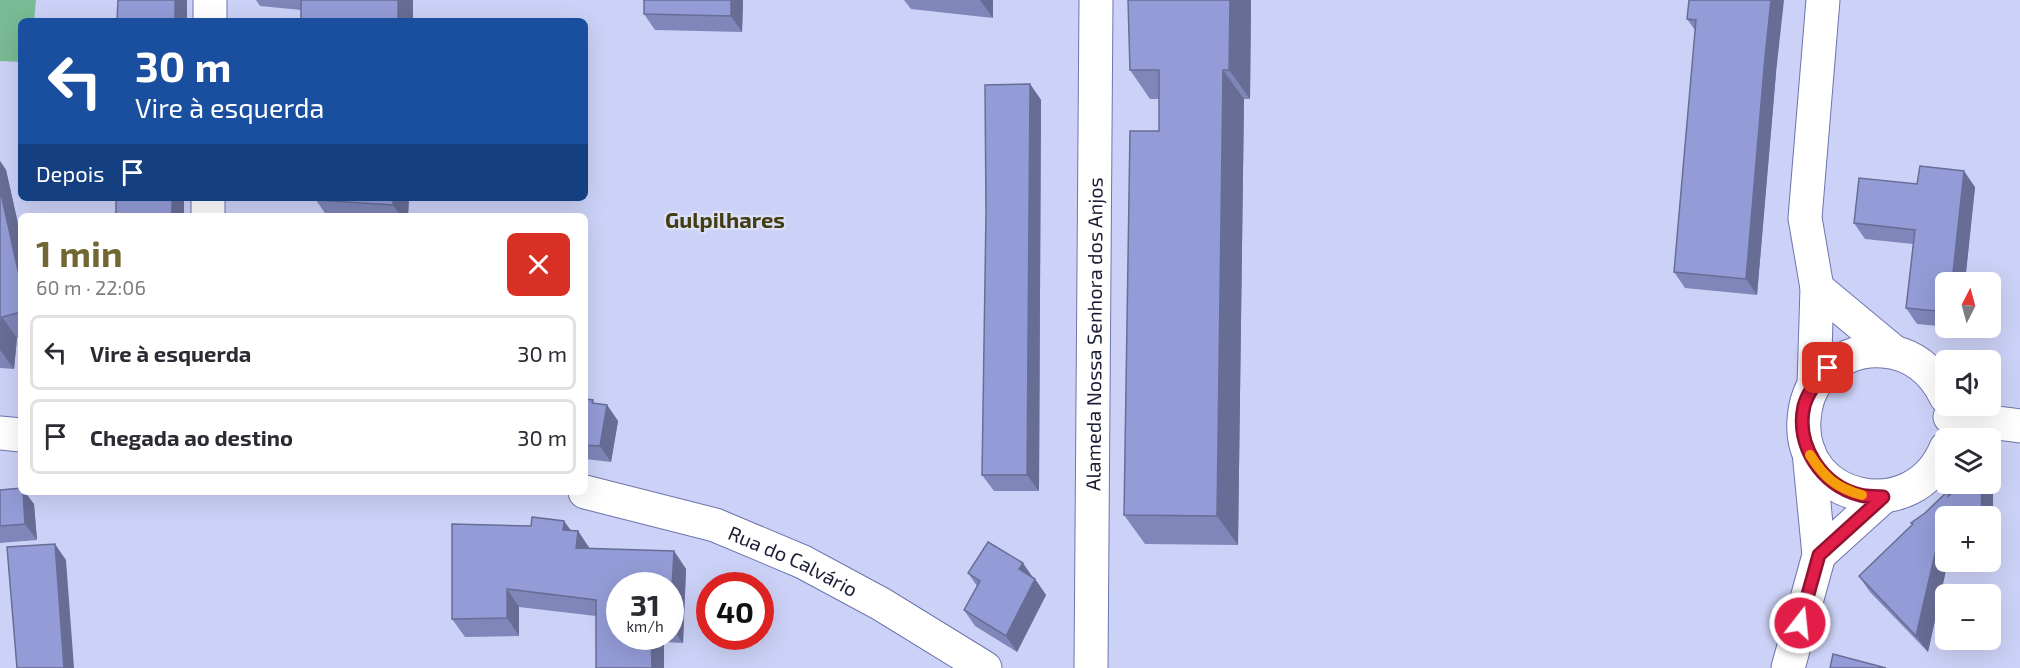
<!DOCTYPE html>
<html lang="pt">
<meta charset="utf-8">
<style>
:root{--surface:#fff;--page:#f7f7f7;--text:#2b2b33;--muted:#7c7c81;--line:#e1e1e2;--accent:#716733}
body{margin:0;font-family:"Exo 2",sans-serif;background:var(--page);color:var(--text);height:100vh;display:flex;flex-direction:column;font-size:22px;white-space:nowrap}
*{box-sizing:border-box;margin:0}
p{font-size:20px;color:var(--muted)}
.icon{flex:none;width:33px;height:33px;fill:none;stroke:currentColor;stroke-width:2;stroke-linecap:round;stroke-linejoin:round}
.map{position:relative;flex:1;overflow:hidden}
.details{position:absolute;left:18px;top:213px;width:570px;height:282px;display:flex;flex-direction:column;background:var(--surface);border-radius:9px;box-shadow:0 6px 24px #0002}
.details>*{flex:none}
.top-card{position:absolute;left:18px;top:18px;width:570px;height:183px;border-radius:9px;box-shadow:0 6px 24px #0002;background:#1a4fa0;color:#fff;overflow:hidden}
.needle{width:39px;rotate:6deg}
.buttons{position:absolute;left:1935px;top:272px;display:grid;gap:12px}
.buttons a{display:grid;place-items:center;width:66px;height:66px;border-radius:9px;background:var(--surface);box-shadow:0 6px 24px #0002;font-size:30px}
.speed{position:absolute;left:606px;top:572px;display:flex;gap:12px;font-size:30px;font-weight:700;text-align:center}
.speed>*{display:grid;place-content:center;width:78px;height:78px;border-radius:50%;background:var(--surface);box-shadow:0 6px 24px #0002;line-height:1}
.speed small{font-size:15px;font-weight:400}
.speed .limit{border:9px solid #d22;background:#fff;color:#111}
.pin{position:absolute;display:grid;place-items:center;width:51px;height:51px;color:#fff;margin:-26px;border-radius:12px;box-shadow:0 3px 9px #0006}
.me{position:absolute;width:66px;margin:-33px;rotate:16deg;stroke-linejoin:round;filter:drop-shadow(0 0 4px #0008)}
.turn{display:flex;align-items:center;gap:21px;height:126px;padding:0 18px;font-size:27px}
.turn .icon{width:78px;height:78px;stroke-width:2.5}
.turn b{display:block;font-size:42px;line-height:51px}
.then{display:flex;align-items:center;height:57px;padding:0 18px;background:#0003;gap:12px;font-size:22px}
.round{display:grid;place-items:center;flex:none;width:63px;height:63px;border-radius:9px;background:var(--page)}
.overview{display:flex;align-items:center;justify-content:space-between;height:102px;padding:0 18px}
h1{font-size:36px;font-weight:700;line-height:45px;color:var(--accent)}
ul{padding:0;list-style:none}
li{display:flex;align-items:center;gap:18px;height:75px;margin:0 12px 9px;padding:0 6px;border:3px solid var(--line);border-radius:9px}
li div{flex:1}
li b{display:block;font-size:22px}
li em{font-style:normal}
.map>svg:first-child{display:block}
</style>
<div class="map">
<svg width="2020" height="668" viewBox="0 0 2020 668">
<rect width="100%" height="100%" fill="#ccd2f7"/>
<path fill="#79bb94" d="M0,0H36L34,21H21V62L0,61Z"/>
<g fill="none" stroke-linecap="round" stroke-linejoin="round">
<defs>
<g id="minor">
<path d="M210,21V0"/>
<path d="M208,216V198"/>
<path d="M1817,288L1894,352"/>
<path d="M1814,385L1817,288L1805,218L1823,0"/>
<path d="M1946,397C1934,371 1912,353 1883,351C1858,349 1836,359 1819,378C1809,390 1805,404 1804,420C1798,502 1914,527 1946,448"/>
<path d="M1950,417L2020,426"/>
<path d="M0,433L21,435"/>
<path id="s1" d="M585,492L715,525L803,562L881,604L985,668"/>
<path d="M1819,555L1883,497"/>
<path id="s2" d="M1091,668L1096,0"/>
<path d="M1788,668L1819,555L1809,452"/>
</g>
</defs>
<use href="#minor" stroke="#6e75ad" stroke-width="35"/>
<use href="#minor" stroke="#fff" stroke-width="33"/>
</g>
<g fill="#7f86b9" fill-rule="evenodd">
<path d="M256,0H413V21H301V10L260,6Z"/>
<path d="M644,0H743L742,32L655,30L644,14Z"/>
<path d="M904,0H993V18L911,9Z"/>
<path d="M1251,0L1250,99H1244L1238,545L1145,544L1124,515L1159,131V99H1150L1130,70Z"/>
<path d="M1689,0L1776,73L1757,295L1685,288L1674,272L1695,30L1687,19Z"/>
<path d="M1030,84L1041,100L1039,491H994L982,475Z"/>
<path d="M0,161L6,170L21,237V337L17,338L14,369L0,368Z"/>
<path d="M1917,184L1975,187L1965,282H1946V327H1960V328L1917,324L1906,308L1913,244L1865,239L1854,223Z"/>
<path d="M316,198H409L408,216H327L316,200Z"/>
<path d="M585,399L593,400L594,403L607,405L618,421L611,462L585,459Z"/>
<path d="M1966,483H1990L1993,487V551H1990V516H1946V561H1948L1928,652L1870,592L1859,576L1912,525L1911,523L1925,513L1950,489L1952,493Z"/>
<path d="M0,490L34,504L37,540L0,543Z"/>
<path d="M532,517L564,521L571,531H578L590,549L674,551L686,569L683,643L664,642V668H596V616L519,607V636L465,637L452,619V524L531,526ZM620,585H670V636H620Z"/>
<path d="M968,573L1033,577L1035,579L1046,595L1017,652L975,626L964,610L977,586Z"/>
</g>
<g fill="#686d96">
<rect x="175" y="0" width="12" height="21"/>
<rect x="398" y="0" width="15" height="21"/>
<path d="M731,0H743L742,32L731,16Z"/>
<path d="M980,0H993V18Z"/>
<path d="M1230,0H1251L1250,99L1229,70Z"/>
<path d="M1771,0H1784L1776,73L1757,295L1746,279L1765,57Z"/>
<path d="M1223,70L1244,99L1238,545L1217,516Z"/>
<path d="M1030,84L1041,100L1039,491L1027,475Z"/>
<path d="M0,161L6,170L21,237V284L0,189Z"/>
<path d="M1964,171L1975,187L1965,282H1952Z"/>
<rect x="172" y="198" width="12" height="18"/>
<path d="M393,198H409L408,216H401L393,205Z"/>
<path d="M2,317L17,338L14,369L0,350V334Z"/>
<path d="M607,405L618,421L611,462L600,446Z"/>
<path d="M1982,483H1990L1993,487V551L1990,548V516H1981Z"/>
<path d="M23,492H25L34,504L37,540L25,524Z"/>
<path d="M564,521L577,539L578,531L590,549L588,566L563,530Z"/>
<path d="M1941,528L1946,535V561H1948L1928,652L1916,636Z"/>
<path d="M55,544L66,560L74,668H64Z"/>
<path d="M674,551L686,569L683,643L670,625Z"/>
<path d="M1023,563L1034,579L1019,569Z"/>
<path d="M1035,579L1046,595L1017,652L1006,636Z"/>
<path d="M507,589L519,607V636L507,618Z"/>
<path d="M651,636H659L664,642V668H652Z"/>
</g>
<g fill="#949cd7" stroke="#686d96" stroke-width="1.5">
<path d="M118,0H175V21H117Z"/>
<rect x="301" y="0" width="97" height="21"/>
<path d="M644,0H731V16L644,14Z"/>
<path d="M1128,0H1230L1229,70H1223L1217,516L1124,515L1130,131H1159V70H1130Z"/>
<path d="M1689,0H1771L1765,57L1746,279L1674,272L1696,20L1687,19Z"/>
<path d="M1030,84L1027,475H982L986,213L985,85Z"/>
<path d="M1920,166L1964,171L1952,282H1946V312L1906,308L1915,230L1854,223L1859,178L1917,184Z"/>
<path d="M0,189L21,284V312L2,317L0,334Z"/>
<rect x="116" y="198" width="56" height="18"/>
<path d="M316,198H393V205L316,200Z"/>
<path d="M585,399L593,400L592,403L607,405L600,446L585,445Z"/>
<path d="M1966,483H1982L1981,516H1946V529L1941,528L1916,636L1859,576L1913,524L1911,523L1925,513L1950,489L1948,496Z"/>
<path d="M21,488V492H23L25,524L0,526V490Z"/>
<path d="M532,517L564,521L563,530L578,531L576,548L674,551L670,624V585H620V636H651L652,668H596V600L507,589V618L452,619V524L531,526Z"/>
<path d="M988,542L1023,563L1019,569L1035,579L1006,636L964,610L980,581L968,573Z"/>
<path d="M55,544L64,668H17L7,547Z"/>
<path d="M1833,654L1886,668H1830Z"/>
</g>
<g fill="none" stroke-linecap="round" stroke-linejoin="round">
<defs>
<path id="route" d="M1800,623L1819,555L1883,497C1875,496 1867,497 1860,495C1822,486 1795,445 1804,406C1808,391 1819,379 1828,368"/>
</defs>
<use href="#route" stroke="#92132f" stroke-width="15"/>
<use href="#route" stroke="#e11d48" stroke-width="10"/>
<path stroke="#f59e0b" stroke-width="10" d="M1810,455C1824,477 1836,488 1862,495"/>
</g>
<g text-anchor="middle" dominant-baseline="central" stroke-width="4.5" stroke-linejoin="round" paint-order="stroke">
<g font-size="20" fill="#1b1e35" stroke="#dbe0f9">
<text stroke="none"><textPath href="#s2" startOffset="334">Alameda Nossa Senhora dos Anjos</textPath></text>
<text stroke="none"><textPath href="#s1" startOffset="220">Rua do Calvário</textPath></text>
</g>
<g font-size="22" font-weight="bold" fill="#443c12" stroke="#dbe0f9">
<text x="725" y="219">Gulpilhares</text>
</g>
</g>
</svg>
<div class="buttons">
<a><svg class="needle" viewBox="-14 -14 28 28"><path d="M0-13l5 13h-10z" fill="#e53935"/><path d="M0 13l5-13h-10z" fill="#7c7c81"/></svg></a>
<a><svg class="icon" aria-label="sound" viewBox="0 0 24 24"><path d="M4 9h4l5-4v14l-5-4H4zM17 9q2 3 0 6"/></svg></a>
<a><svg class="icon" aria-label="layers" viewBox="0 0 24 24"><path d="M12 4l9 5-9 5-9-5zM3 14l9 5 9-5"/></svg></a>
<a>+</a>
<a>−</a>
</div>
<div class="speed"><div>31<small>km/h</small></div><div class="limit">40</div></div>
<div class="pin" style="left:1828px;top:368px;background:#d93025"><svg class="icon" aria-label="arrive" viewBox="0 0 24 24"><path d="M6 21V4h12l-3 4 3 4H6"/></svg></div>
<svg class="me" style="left:1800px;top:623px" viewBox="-20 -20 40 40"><circle r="17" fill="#e11d48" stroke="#fff" stroke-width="3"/><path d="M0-11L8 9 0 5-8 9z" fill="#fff"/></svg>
<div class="top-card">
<div class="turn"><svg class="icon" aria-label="left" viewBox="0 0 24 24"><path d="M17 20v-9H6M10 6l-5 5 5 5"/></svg><div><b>30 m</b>Vire à esquerda</div></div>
<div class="then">Depois<svg class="icon" aria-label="arrive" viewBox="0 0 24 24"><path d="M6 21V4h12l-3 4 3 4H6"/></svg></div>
</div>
<section class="details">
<div class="overview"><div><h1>1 min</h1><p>60 m · 22:06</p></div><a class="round" style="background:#d93025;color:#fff"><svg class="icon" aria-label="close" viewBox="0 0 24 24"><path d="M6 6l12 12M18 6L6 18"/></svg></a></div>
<ul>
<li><svg class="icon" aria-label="left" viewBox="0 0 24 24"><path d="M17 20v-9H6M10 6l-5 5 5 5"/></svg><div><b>Vire à esquerda</b></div><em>30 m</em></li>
<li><svg class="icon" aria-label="arrive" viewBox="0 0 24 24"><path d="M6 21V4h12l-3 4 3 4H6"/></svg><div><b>Chegada ao destino</b></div><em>30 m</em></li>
</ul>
</section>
</div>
